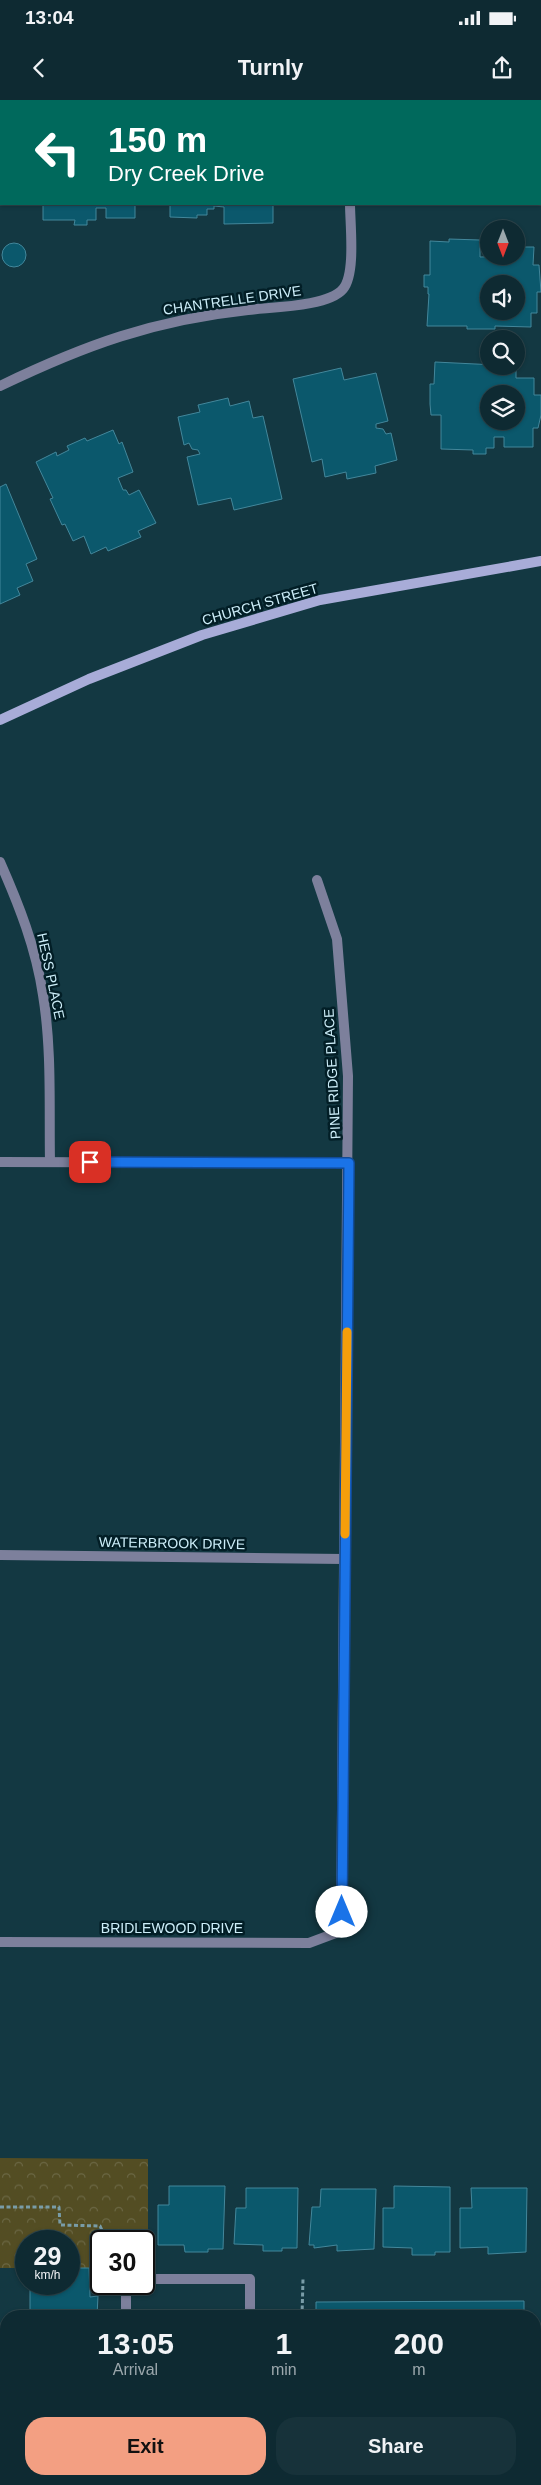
<!DOCTYPE html>
<style>
:root{--surface:#0e2a32;--page:#17323a;--text:#f1f3f6;--muted:#9ba7ac;--line:#2e464d;--accent:#f39f82}
body{margin:0;font-family:Arial,sans-serif;background:var(--page);color:var(--text);height:100vh;display:flex;flex-direction:column;font-size:19px;white-space:nowrap}
*{box-sizing:border-box;margin:0}
p{font-size:16px;color:var(--muted)}
.icon{flex:none;width:28px;height:28px;fill:none;stroke:currentColor;stroke-width:2;stroke-linecap:round;stroke-linejoin:round}
.map{position:relative;flex:1;overflow:hidden}
.panel{position:absolute;left:0px;top:2210px;width:541px;height:175px;display:flex;flex-direction:column;background:var(--surface);border-radius:20px 20px 0 0;box-shadow:0 1px 4px #0004,0 0 0 1px var(--line)}
.panel>*{flex:none}
.hud{position:absolute;left:0px;top:0px;width:541px;height:105px;box-shadow:0 1px 4px #0004,0 0 0 1px var(--line);background:#00695c;color:#fff;overflow:hidden}
.needle{width:32px;rotate:180deg}
.fabs{position:absolute;left:480px;top:120px;display:grid;gap:10px}
.fabs a{display:grid;place-items:center;width:45px;height:45px;border-radius:50%;background:var(--surface);box-shadow:0 1px 4px #0004,0 0 0 1px var(--line);font-size:25px}
.speed{position:absolute;left:15px;top:2130px;display:flex;gap:10px;font-size:25px;font-weight:700;text-align:center}
.speed>*{display:grid;place-content:center;width:65px;height:65px;border-radius:50%;background:var(--surface);box-shadow:0 1px 4px #0004,0 0 0 1px var(--line);line-height:1}
.speed small{font-size:12px;font-weight:400}
.speed .limit{border:2px solid #111;border-radius:8px;background:#fff;color:#111}
.pin{position:absolute;display:grid;place-items:center;width:42px;height:42px;color:#fff;margin:-21px;border-radius:10px;box-shadow:0 2px 8px #0006}
.me{position:absolute;width:55px;margin:-28px;rotate:0deg;stroke-linejoin:round;filter:drop-shadow(0 0 4px #0008)}
.turn{display:flex;align-items:center;gap:18px;height:105px;padding:0 25px;font-size:22px}
.turn .icon{width:65px;height:65px;stroke-width:2.5}
.turn b{display:block;font-size:35px;line-height:42px}
.eta{display:flex;justify-content:space-evenly;align-items:center;height:85px;text-align:center}
.eta b{font-size:30px;font-weight:800;line-height:35px}
.cta{display:flex;gap:10px;margin-top:auto;padding:10px 25px}
.cta a{flex:1;height:58px;border-radius:20px;background:var(--accent);color:#111;font-size:20px;font-weight:800;line-height:58px;text-align:center}
.cta a+a{background:var(--page);color:var(--text)}
.status{display:flex;justify-content:space-between;align-items:center;height:35px;padding:0 25px;background:var(--surface);direction:ltr}
.status svg{height:14px;fill:currentColor}
header{display:flex;justify-content:space-between;align-items:center;height:65px;padding:0 25px;background:var(--surface);font-size:22px;font-weight:800}
.map>svg:first-child{display:block}
</style>
<div class="status"><b>13:04</b><svg viewBox="0 0 49 12"><path d="M0 12V9h3v3zM5 12V6h3v6zM10 12V3h3v9zM15 12V0h3v12zM26 1h20v11H26zM47 4h2v5h-2z"/></svg></div>
<header><svg class="icon" aria-label="back" viewBox="0 0 24 24"><path d="M15 5l-7 7 7 7"/></svg>Turnly<svg class="icon" aria-label="share" viewBox="0 0 24 24"><path d="M12 15V3M7 8l5-5 5 5M5 13v7h14v-7"/></svg></header>
<div class="map">
<svg width="541" height="2385" viewBox="0 0 541 2385">
<defs>
<pattern id="forest-crowns" width="20" height="18" patternUnits="userSpaceOnUse" patternTransform="scale(1.25)"><rect width="20" height="18" fill="#534d23"/><path d="M2 6a3 3 0 1 1 6 0M12 15a3 3 0 1 1 6 0" fill="none" stroke="#6b6744"/></pattern>
</defs>
<rect width="100%" height="100%" fill="#133842"/>
<path fill="url(#forest-crowns)" d="M0,2058L148,2059V2158H144V2141H101L100,2169H69V2141H26V2168H0Z"/>
<g fill="#0b586c" stroke="#43879b" fill-rule="evenodd">
<path d="M540,10H541L540,59Z"/>
<path d="M43,104H135V118H106V108H96V120H87V125H74L75,120H43Z"/>
<path d="M170,104H273V123L224,124V107L214,106V109H207V115H197V118L170,117Z"/>
<path d="M449,139L480,140V157L516,156V147H534L533,165H539L541,192H537V213H531V227L495,226V229H467V226H427L429,194H428V187H424V175H430V141L449,142ZM489,184H516V211H489Z"/>
<circle cx="14" cy="155" r="12"/>
<path d="M435,262L516,266V278H534V295H541V315L538,328H533V347H504V337H494V348H486V354H473V350L441,349V315H431L430,304V284H434ZM489,294H516V321H489Z"/>
<path d="M341,268L344,280L376,273L388,321L376,324V328L383,329L386,334L391,333L397,360L375,366L376,373L347,379L346,372L325,377L322,359L312,362L293,279Z"/>
<path d="M228,298L230,306L249,301L253,318L263,316L282,399L234,410L231,398L198,405L187,357L200,354L198,350L192,349L189,343L184,345L178,317L200,312L198,305Z"/>
<path d="M113,330L119,344L122,342L133,372L118,378L123,390H126L129,395L139,390L156,423L138,431L141,437L108,451L106,447L91,454L84,436L73,441L65,424L62,425L50,399L53,398L36,362L56,352L57,356L69,350L67,346L85,338L87,341Z"/>
<path d="M6,384L37,459L26,464L33,481L17,488L20,495L0,504V387Z"/>
<path d="M169,2086H225L223,2149H208V2152H185L184,2145H158V2105H169Z"/>
<path d="M394,2086L450,2087V2152H435V2155H412V2148L383,2147V2108H394Z"/>
<path d="M246,2088H298L297,2148H282V2151H263V2145L234,2144L236,2108H246Z"/>
<path d="M471,2088H527L526,2152L488,2154V2147L460,2148V2108H472Z"/>
<path d="M321,2089H376L374,2149L337,2151V2145L314,2148V2145H309L312,2107H320Z"/>
<path d="M69,2168H89L90,2197L98,2196L97,2216H30V2184H69Z"/>
<path d="M524,2201V2216H316V2202Z"/>
</g>
<g fill="none" stroke-linecap="round" stroke-linejoin="round">
<g stroke="#799ca7" stroke-width="3" stroke-dasharray="4 2.5" stroke-linecap="butt">
<path d="M0,2107H59L60,2125L100,2126L107,2141"/>
<path d="M302,2216L303,2179"/>
<path d="M298,2385V2379"/>
</g>
<g stroke="#7d809c" stroke-width="10">
<path d="M349,1V0"/>
<path d="M0,286C85,245 154,220 248,210C271,207 328,207 343,189C356,174 350,124 350,104"/>
<path d="M0,762C19,805 36,848 43,895C52,950 49,1007 50,1062"/>
<path d="M0,1062L349,1063"/>
<path d="M0,1455L344,1459"/>
<path d="M0,1842L309,1843L341,1831L348,976L337,839L317,780"/>
<path d="M144,2179H250V2216"/>
<path d="M126,2216V2184"/>
<path d="M0,2360H6"/>
<path d="M249,2385V2379"/>
</g>
<path stroke="#a8acd8" stroke-width="10" d="M0,620L89,579L202,535L320,500L541,461"/>
</g>
<g fill="none" stroke-linecap="round" stroke-linejoin="round">
<defs>
<path id="route" d="M90,1062L349,1063L342,1812"/>
</defs>
<use href="#route" stroke="#114b97" stroke-width="12"/>
<use href="#route" stroke="#1a73e8" stroke-width="9"/>
<path stroke="#f59e0b" stroke-width="9" d="M345,1434L347,1232"/>
</g>
<g text-anchor="middle" dominant-baseline="central" stroke-width="5" stroke-linejoin="round" paint-order="stroke">
<g font-size="14" fill="#cdeef9" stroke="#021e26">
<text transform="translate(232 200) rotate(-8)">CHANTRELLE DRIVE</text>
<text transform="translate(260 504) rotate(-16)">CHURCH STREET</text>
<text transform="translate(51 876) rotate(78)">HESS PLACE</text>
<text transform="translate(332 974) rotate(-93)">PINE RIDGE PLACE</text>
<text transform="translate(172 1443) rotate(1)">WATERBROOK DRIVE</text>
<text x="172" y="1828">BRIDLEWOOD DRIVE</text>
</g>
</g>
</svg>
<div class="fabs">
<a><svg class="needle" viewBox="-14 -14 28 28"><path d="M0-13l5 13h-10z" fill="#e53935"/><path d="M0 13l5-13h-10z" fill="#9ba7ac"/></svg></a>
<a><svg class="icon" aria-label="sound" viewBox="0 0 24 24"><path d="M4 9h4l5-4v14l-5-4H4zM17 9q2 3 0 6"/></svg></a>
<a><svg class="icon" aria-label="search" viewBox="0 0 24 24"><circle cx="10" cy="10" r="6"/><path d="M15 15l6 6"/></svg></a>
<a><svg class="icon" aria-label="layers" viewBox="0 0 24 24"><path d="M12 4l9 5-9 5-9-5zM3 14l9 5 9-5"/></svg></a>
</div>
<div class="speed"><div>29<small>km/h</small></div><div class="limit">30</div></div>
<div class="pin" style="left:90px;top:1062px;background:#d93025"><svg class="icon" aria-label="arrive" viewBox="0 0 24 24"><path d="M6 21V4h12l-3 4 3 4H6"/></svg></div>
<svg class="me" style="left:342px;top:1812px" viewBox="-20 -20 40 40"><circle r="19" fill="#fff"/><path d="M0-13L10 11 0 6-10 11z" fill="#1a73e8"/></svg>
<div class="hud">
<div class="turn"><svg class="icon" aria-label="left" viewBox="0 0 24 24"><path d="M17 20v-9H6M10 6l-5 5 5 5"/></svg><div><b>150 m</b>Dry Creek Drive</div></div>
</div>
<section class="panel">
<div class="eta">
<div><b>13:05</b><p>Arrival</p></div>
<div><b>1</b><p>min</p></div>
<div><b>200</b><p>m</p></div>
</div>
<div class="cta"><a>Exit</a><a>Share</a></div>
</section>
</div>
